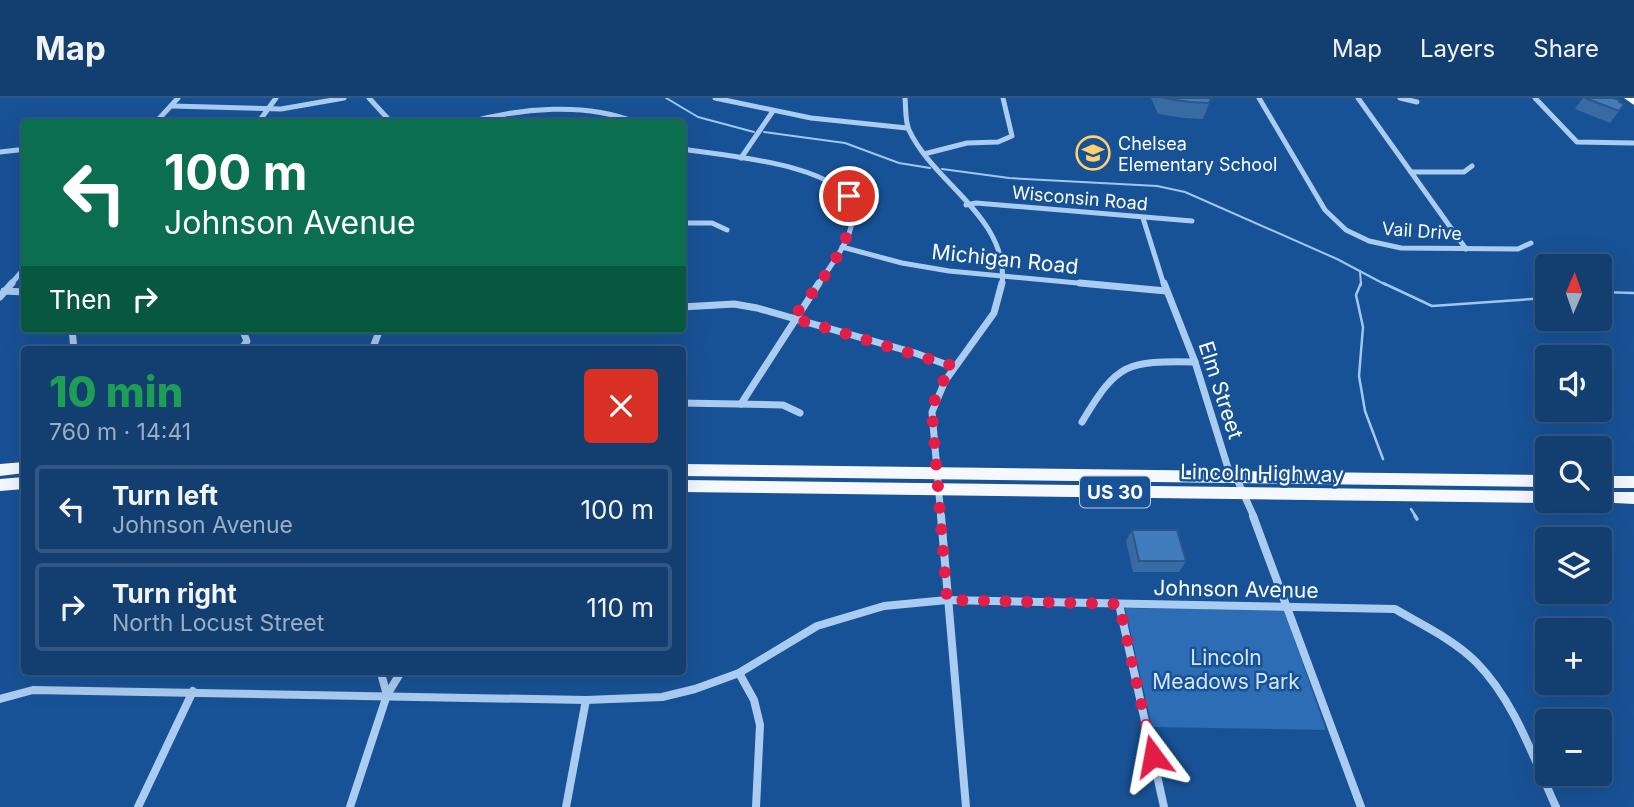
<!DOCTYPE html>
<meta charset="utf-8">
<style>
:root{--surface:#123e70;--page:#1b4575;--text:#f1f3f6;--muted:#9caec3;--line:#315783}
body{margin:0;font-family:Inter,sans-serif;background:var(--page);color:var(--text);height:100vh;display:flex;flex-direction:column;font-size:26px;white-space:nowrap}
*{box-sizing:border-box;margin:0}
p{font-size:23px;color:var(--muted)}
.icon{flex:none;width:38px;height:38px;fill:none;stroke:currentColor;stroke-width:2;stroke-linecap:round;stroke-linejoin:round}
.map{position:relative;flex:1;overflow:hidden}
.drawer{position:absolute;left:21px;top:248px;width:665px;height:329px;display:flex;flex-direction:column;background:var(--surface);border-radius:7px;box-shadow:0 7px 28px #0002,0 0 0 2px var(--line)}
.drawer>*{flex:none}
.hud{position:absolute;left:21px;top:21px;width:665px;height:214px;border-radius:7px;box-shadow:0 7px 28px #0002,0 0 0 2px var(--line);background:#0b6e4f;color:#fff;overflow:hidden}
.needle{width:46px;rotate:2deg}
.controls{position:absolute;left:1535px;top:156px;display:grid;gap:14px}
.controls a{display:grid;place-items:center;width:77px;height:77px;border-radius:7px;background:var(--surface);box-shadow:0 7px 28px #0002,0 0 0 2px var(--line);font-size:35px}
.pin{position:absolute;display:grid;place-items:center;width:60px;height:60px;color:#fff;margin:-30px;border:4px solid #fff;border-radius:50%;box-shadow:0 2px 7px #0007}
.me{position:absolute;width:77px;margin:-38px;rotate:347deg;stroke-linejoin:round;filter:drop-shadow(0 0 5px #0008)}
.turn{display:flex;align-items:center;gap:24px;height:147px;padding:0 28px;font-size:32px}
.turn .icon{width:91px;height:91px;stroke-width:2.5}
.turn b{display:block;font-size:49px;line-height:60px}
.then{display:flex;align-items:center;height:66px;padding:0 28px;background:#0003;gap:14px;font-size:26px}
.round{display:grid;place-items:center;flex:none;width:74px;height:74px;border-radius:7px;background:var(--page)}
.head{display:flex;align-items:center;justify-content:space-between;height:119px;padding:0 28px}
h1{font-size:42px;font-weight:800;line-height:52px;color:#1e9e55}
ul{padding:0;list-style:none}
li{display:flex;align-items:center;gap:21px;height:88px;margin:0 14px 10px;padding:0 14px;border:4px solid var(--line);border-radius:7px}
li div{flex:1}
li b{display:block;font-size:26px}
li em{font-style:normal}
header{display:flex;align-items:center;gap:42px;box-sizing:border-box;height:98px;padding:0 35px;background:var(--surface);border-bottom:2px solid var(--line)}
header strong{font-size:33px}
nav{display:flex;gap:38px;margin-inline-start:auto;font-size:24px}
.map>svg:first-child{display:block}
</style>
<header>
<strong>Map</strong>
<nav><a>Map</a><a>Layers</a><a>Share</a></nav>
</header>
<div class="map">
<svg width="1634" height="709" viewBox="0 0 1634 709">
<rect width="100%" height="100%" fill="#185296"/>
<path fill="#2c6db5" d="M1125,510L1284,512L1326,632L1152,629Z"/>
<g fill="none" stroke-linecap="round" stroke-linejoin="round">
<g stroke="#9ec7f3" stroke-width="2">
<path d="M666,0L698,19L754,34"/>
<path d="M764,34L845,45L899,65L930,70"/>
<path d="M942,71L1009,80L1157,88L1185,94L1337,161L1386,187"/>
<path d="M1360,173L1361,187"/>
</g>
<g stroke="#9ec7f3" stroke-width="2.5">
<path d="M1361,185L1356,197L1363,229L1359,278L1365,313L1383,361"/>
<path d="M1383,185L1432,208L1547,200"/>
<path d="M1600,194L1634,195"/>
<path d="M1411,411L1416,419"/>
</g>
<path stroke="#9ec7f3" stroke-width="3.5" d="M1415,418L1417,421"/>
<g stroke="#abccf1" stroke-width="5">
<path d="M369,0L391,24"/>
<path d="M715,0L811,20L907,30"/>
<path d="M905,0C906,11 905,23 909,32C934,86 1010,120 1002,187"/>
<path d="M1259,0L1325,112L1346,132L1369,143L1401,150L1518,151L1531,145"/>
<path d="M1358,0L1466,151"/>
<path d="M1400,0L1417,4"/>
<path d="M1535,0L1577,44L1634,45"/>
<path d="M171,8L281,11L344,0"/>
<path d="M156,24L178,0"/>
<path d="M262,24L260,22L276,0"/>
<path d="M470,24C521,10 585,4 635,24"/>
<path d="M682,51C718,57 845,66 852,110C857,137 831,166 818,187"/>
<path d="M0,54L18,52"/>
<path d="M924,56L967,45L998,44L1012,38L1003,0"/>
<path d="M741,60L773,13"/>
<path d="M1411,74H1464L1472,68"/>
<path d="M966,107L976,105L1192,123"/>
<path d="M1143,120L1164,187"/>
<path d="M682,125H712L727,132"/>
<path d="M842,149L902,165L949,173L1099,187"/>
<path d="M10,187L24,171"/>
</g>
<g stroke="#abccf1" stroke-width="7">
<path d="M1080,185L1166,193"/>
<path d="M1164,185L1195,264L1228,370L1236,379L1254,419"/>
<path d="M4,193L24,194"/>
<path d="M0,199L12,185"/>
<path d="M682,209L734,206L757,210L915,255L953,269"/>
<path d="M72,231L74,252"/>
<path d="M241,252L247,243L242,231"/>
<path d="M372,252L380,231"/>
<path d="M682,305L783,307L800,315"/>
<path d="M741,306L819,185"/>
<path d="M1082,324C1118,264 1126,263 1195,264"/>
<path d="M941,419L932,314L945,283L994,215L1002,185"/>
</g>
<g stroke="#abccf1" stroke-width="8">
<path d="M941,418L966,709"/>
<path d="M1253,418L1361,709"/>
<path d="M1119,506L1164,709"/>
<path d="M384,574L382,579L387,597"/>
<path d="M739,575L754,602L760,627L756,709"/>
<path d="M0,601L33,592L586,602L662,599L695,591L739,575L817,528L884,508L947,502L1395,511C1422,527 1453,541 1476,564C1514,602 1534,661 1556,709"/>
<path d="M138,709L193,593"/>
<path d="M350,709L387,597L401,574"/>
<path d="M566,709L586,602"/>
</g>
<g fill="#f5f9ff" fill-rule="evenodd">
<path d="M1624,0H1634V7Z"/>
<path d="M24,364V375L0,378V366Z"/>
<path d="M682,366L1547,377V389L682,378Z"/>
<rect x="1600" y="378" width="34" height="12"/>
<path d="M24,379V391L0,393V381Z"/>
<path d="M682,382L1547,393V402H1552L1547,405L682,394Z"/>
<path d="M1600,394H1634V406L1595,404L1594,402H1600Z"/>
</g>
</g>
<g fill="#386ba3">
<path d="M1151,0H1211L1203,21L1184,20L1158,16Z"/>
<path d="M1583,0H1612L1624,6L1610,25L1575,11Z"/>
<path d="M1132,432L1186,463L1179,474H1133L1126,443Z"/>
</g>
<g fill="#417cbe" stroke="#2e5785" stroke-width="2">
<path d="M1163,0H1211L1209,5L1189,4Z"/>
<path d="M1585,0H1612L1620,2L1619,4L1624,6L1619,13Z"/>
<path d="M1132,432H1177L1186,463H1139Z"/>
</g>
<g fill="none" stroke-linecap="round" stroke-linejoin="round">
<path stroke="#e11d48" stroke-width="12" stroke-dasharray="0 21.6" d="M849,98C864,136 815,190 793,220L953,268L937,293L932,314L947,502L1119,506L1153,658"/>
</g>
<defs>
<symbol id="school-ring" viewBox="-11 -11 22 22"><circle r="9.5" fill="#185296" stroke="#ffd06b" stroke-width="1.5"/><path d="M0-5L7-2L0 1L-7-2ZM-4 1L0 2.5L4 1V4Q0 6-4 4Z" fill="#ffd06b"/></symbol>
</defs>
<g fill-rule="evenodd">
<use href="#school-ring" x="1074" y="36" width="38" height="38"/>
</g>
<g text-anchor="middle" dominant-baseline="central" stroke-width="5" stroke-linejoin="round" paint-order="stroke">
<g font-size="18" fill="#fff" stroke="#185296" text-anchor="start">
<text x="1118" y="45">Chelsea<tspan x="1118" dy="21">Elementary School</tspan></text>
</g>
<g font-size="18" fill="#fff" stroke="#185296">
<text transform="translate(1080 100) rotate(5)">Wisconsin Road</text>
<text transform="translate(1422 133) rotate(4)">Vail Drive</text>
</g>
<rect fill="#185296" stroke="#bacbe0" stroke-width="2" x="1080" y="378.5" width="70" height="31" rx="5"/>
<g font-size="19" font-weight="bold" fill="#fff">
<text x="1115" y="394">US 30</text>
</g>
<g font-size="21" fill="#fff" stroke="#185296">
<text transform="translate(1005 161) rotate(6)">Michigan Road</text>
<text transform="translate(1221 292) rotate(72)">Elm Street</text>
<text transform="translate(1262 375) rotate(1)">Lincoln Highway</text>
<text transform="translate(1236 491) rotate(1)">Johnson Avenue</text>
</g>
<g font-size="21" fill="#d2e6fc" stroke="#185296">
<text x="1226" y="559">Lincoln<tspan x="1226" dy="24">Meadows Park</tspan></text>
</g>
</g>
</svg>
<div class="controls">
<a><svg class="needle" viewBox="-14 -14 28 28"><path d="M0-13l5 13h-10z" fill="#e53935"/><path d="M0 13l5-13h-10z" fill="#9caec3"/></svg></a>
<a><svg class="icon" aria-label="sound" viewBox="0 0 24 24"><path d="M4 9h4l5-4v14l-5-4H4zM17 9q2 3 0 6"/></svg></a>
<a><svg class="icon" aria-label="search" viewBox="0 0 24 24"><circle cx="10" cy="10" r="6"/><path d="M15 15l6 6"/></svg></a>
<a><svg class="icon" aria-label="layers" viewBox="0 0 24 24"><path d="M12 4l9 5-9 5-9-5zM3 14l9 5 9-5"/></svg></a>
<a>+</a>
<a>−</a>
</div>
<div class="pin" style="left:849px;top:98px;background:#d93025"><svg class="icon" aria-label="arrive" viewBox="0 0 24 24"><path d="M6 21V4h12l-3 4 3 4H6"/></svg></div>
<svg class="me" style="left:1153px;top:658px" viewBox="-20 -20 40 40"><path d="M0-17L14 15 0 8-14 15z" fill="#e11d48" stroke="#fff" stroke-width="4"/></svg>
<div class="hud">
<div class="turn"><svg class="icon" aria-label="left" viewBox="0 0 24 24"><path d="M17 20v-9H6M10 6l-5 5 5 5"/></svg><div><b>100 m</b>Johnson Avenue</div></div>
<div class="then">Then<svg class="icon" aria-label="right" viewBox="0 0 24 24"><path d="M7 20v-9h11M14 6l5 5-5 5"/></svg></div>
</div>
<section class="drawer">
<div class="head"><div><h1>10 min</h1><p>760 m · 14:41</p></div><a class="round" style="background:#d93025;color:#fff"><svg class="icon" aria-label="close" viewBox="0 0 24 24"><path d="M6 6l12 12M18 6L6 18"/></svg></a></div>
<ul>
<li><svg class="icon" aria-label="left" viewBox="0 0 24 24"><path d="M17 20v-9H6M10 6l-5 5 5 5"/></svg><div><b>Turn left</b><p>Johnson Avenue</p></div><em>100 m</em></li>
<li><svg class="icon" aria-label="right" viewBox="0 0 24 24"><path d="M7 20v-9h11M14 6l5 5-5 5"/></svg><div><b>Turn right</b><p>North Locust Street</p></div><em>110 m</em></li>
</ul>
</section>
</div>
